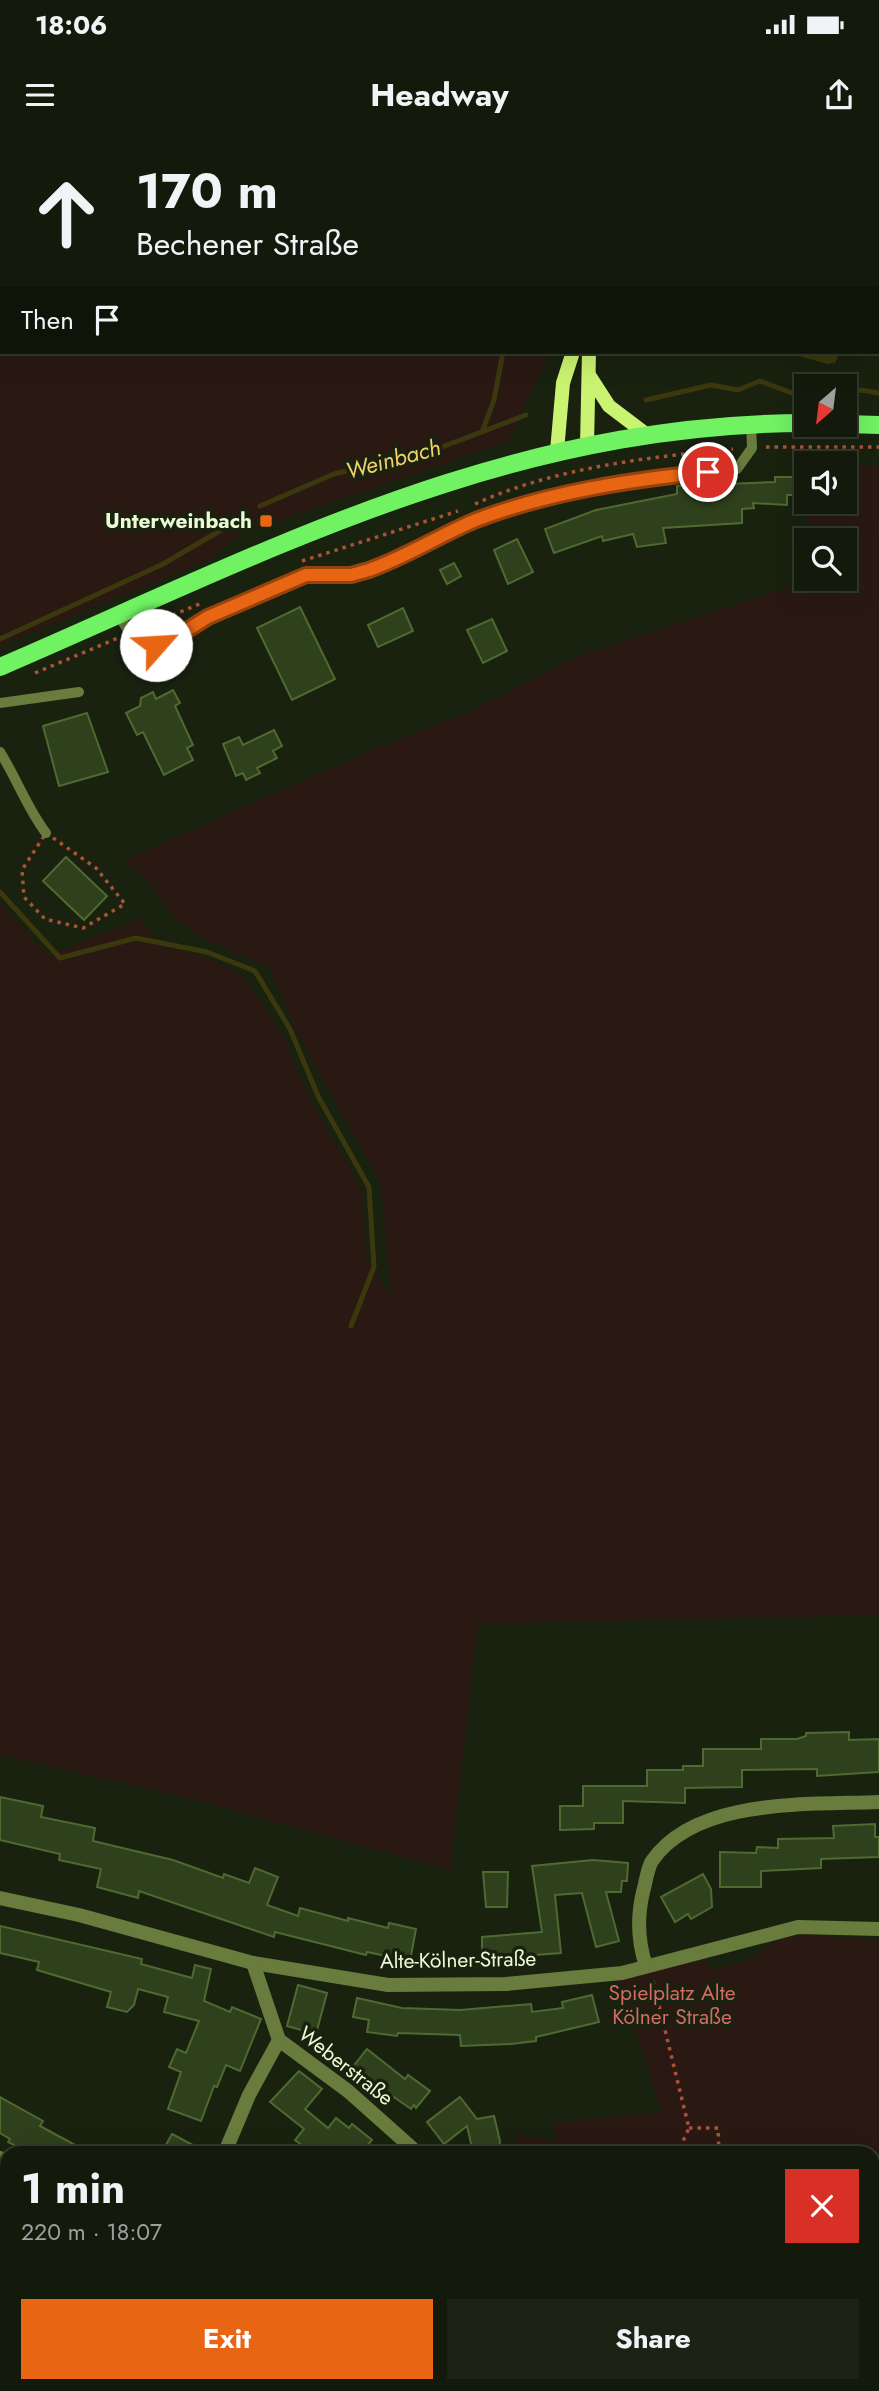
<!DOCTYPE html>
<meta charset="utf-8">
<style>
:root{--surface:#13190b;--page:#1c2214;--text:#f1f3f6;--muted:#9da09d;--line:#32382c;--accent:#e76513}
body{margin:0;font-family:Jost,sans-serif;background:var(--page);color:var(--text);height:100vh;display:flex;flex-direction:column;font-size:26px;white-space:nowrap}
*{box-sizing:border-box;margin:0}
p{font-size:23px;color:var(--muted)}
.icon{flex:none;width:38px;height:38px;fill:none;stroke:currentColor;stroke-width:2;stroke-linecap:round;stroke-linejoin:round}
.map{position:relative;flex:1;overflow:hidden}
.panel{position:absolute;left:0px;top:2006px;width:880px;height:247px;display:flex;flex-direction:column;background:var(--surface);border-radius:21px 21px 0 0;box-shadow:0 7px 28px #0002,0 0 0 2px var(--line)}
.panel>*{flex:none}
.hud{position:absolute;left:0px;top:0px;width:880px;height:214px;box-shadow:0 7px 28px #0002,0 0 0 2px var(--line);background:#13190b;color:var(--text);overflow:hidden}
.needle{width:46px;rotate:208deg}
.tools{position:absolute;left:794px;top:234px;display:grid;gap:14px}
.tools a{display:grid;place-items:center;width:63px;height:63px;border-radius:0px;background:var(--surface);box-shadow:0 7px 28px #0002,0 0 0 2px var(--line);font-size:35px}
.pin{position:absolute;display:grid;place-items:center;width:60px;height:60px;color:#fff;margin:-30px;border:4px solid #fff;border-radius:50%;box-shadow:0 2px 7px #0007}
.me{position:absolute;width:77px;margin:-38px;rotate:64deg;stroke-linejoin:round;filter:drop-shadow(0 0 5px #0008)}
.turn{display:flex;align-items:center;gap:24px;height:147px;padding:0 21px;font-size:32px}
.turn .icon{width:91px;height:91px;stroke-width:2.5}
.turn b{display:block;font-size:49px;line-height:60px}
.then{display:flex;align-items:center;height:66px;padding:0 21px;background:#0003;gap:14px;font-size:26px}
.round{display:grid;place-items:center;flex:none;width:74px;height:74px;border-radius:0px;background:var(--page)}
.head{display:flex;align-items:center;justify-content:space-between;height:119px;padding:0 21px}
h1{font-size:42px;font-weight:700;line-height:52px}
.cta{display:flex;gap:14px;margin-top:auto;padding:14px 21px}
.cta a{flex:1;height:80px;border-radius:0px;background:var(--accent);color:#fff;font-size:28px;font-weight:700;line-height:80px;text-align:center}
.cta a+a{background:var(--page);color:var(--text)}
.status{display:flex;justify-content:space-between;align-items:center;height:49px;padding:0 35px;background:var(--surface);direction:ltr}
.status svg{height:19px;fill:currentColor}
header{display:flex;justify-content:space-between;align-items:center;height:91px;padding:0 21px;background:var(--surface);font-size:32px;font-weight:700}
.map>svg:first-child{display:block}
</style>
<div class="status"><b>18:06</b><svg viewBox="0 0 49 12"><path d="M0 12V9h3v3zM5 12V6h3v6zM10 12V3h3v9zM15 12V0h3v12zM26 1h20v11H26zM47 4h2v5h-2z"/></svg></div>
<header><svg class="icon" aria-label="menu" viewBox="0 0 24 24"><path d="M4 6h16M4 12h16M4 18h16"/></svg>Headway<svg class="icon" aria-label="share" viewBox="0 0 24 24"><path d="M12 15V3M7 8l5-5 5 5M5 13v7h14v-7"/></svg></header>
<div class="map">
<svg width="879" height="2251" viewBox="0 0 879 2251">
<rect width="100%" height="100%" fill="#19210f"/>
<g fill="#2a1913" fill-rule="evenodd">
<path d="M0,0H644L2,2V212H550L508,301L243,393L208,420L0,506Z"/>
<path d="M802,315L879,326V1475L478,1484L450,1730L181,1656L0,1615V763L48,816L141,778L157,805L207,818L244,837L281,892L309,956L362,1051L366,1115L391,1159L381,1044L294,887L270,828L208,801L177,780L145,737L123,721L372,610L468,572L576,517L813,439H845V401H810ZM807,324H845V362H807Z"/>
<path d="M789,1793L879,1800V2251H586L589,2245H873V2012H516V1995L556,2001V1982L662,1972L618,1835L706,1810L710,1830L744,1822Z"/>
</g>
<path fill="#3c380e" d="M784,212H840L835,223L828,224Z"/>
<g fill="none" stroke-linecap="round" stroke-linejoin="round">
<g stroke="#3c380e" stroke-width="5">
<path d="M544,2L545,0"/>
<path d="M845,254L861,250L879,253"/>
<path d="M646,260L711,245L738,250L760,241L792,253L807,249"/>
<path d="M482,292L494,260L503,212"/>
<path d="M260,366L334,334L434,310L526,275"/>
<path d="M0,499L163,424L240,379"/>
<path d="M0,752L60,818L136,798L207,812L255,831L290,889L318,956L369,1047L374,1127L351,1186"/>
<path d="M0,2242L7,2235"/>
</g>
</g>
<g fill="#2f401d" stroke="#4f6a31" stroke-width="2">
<path d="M775,337H798L799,355H787V365L753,363L754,368L742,369V383L663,388L666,403L637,407L633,394L603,401L602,396L554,413L545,389L596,370L677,354V346L775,342Z"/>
<path d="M517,399L533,432L508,444L494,410Z"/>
<path d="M454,423L461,436L447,444L440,430Z"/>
<path d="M300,467L335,539L292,560L257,488Z"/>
<path d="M403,468L413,491L378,507L368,485Z"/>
<path d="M492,479L507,511L483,523L467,490Z"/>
<path d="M173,550L180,563L175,566L193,605L187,608L193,620L164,635L143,592L137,595L126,573L140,566L141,558L153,552L156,559Z"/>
<path d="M87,573L108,632L59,646L43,586Z"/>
<path d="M274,590L282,606L273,611L277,618L257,628L260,633L246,640L243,633L236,636L223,604L239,597L243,605Z"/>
<path d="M66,717L107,756L84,780L43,741Z"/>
<path d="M849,1592V1600L879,1599V1632L817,1636V1629L742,1630V1647L685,1648V1663L623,1661V1683H594V1689L560,1690V1666H583V1646H647V1630H683V1626H703V1609H761V1599H797L806,1596V1593Z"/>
<path d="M0,1657L43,1666L41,1677L95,1688L93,1701L173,1720L223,1738L224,1734L249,1743L255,1728L278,1737L267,1765L298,1776L300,1768L348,1781V1778L388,1788L389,1783L416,1789L410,1821L367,1812L366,1815L275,1792L274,1797L139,1751L138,1758L97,1747L101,1729L59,1720L60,1714L0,1700Z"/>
<path d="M875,1684V1697H879V1717L821,1719V1728L761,1731V1747H720V1712L756,1713L757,1707L778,1708V1699L834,1698L833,1686Z"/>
<path d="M593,1720L628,1723L627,1741H622L621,1752H606L619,1801L596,1807L582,1753L555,1755L561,1813L482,1819V1797L542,1792L532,1726Z"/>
<path d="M483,1732H508L507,1767H486Z"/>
<path d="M703,1734L711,1749L712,1767L691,1779L688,1774L675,1782L661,1757Z"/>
<path d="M0,1786L142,1819L141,1824L192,1838L195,1825L211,1829L204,1861L230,1872L232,1867L261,1879L240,1931L226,1925L217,1947L214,1946L201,1981L168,1969L181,1932L169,1927L177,1909L186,1913L199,1881L164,1872L168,1857L138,1849L134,1865L127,1872L107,1867L111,1852L37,1830L39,1822L0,1813Z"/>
<path d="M298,1845L327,1853L316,1894L287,1886Z"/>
<path d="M592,1855L599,1882L536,1897V1901L511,1904L461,1906L460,1895L398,1893L397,1896L367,1892L369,1880L353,1877L357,1858L402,1868L460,1870L531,1864L532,1872L563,1868L562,1862Z"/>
<path d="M367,1909L405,1939L408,1935L430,1951L416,1968L414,1965L411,1969L352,1928Z"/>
<path d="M299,1931L322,1949L305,1969L328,1988L336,1978L349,1988L352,1984L372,2000L362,2012H311L295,2000L304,1989L270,1962Z"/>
<path d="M0,1957L43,1981L40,1986L88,2012H27L8,2002L10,1999L0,1993Z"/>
<path d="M460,1957L477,1979L494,1976L500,2001L499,2012H473L467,1986L444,2004L427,1982Z"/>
<path d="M172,1994L206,2012H162Z"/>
</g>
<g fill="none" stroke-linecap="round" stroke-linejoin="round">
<g stroke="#aa5238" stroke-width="3.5" stroke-dasharray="3.5 5" stroke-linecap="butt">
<path d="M878,187L879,188"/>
<path d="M766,307H879"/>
<path d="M475,364C554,328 648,317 733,309"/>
<path d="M302,421L458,371"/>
<path d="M141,488L202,463"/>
<path d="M35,533L118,498"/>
<path d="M46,693L96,728L125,764L83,788L45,779L24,757L22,730Z"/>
<path d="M653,1841L689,1988L678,2012"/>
<path d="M689,1988H718L719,2012"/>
</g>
<g stroke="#687c3e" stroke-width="10">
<path d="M119,476L134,500L143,505L168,501L208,477L306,435H351L369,430L476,380L529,363L625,342L737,329L752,308L751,284"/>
<path d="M0,563L79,552"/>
<path d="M0,612C17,639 27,668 46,693"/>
<path d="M64,2251L67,2245"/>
</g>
<g stroke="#687c3e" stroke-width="14">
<path d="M0,1758L79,1775L253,1823L388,1845L506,1844L622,1833L798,1787L879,1789"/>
<path d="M253,1823L279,1900L348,1951L412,2008L413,2012"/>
<path d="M646,1826C638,1802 637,1777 643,1752C646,1742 647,1729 652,1721C696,1657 811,1665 879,1662"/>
<path d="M225,2012L249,1955L279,1900"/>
<path d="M0,2018L7,2021"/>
<path d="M191,2245L192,2251"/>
<path d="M418,2251V2245"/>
</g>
<g stroke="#cbf372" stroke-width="14">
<path d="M654,2L655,0"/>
<path d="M589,235L609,266L646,294"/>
<path d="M587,305L589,212"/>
<path d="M557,311L563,243L573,212"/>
</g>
<g stroke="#70f263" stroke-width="18">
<path d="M845,284L879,285"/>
<path d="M0,527C269,411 505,284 807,283"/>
</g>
</g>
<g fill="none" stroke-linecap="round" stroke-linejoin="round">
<defs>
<path id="route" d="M156,505L168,502L208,477L306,435H351L369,430C406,417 440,395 476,380C550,352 629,340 708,332"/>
</defs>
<use href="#route" stroke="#96420c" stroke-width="18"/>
<use href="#route" stroke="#e76513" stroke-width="12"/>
</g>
<rect fill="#e76513" stroke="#19210f" stroke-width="2.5" x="259" y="374" width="14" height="14" rx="3.5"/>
<g text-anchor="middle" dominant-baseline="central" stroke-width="7" stroke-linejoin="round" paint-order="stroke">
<g font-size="21" font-weight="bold" fill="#ebfbd3" stroke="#19210f" text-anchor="end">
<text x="252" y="381">Unterweinbach</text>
</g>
<g font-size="21" fill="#ebfbd3" stroke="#19210f">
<text transform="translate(458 1820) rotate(-1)">Alte-Kölner-Straße</text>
<text transform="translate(346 1926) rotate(38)">Weberstraße</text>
</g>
<g font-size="21" fill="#d56965" stroke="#19210f">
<text x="672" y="1853">Spielplatz Alte<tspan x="672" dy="24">Kölner Straße</tspan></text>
</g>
<g font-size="23" font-style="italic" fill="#f3d06a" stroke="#19210f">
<text transform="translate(393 319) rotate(-15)">Weinbach</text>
</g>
</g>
</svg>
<div class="tools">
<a><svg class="needle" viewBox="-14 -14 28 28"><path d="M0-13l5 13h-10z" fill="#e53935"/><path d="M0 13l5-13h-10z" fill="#9da09d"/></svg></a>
<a><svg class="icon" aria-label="sound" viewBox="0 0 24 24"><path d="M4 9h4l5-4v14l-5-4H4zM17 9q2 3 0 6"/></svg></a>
<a><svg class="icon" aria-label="search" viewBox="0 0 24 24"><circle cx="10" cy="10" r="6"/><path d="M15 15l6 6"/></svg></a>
</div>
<div class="pin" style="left:708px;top:332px;background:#d93025"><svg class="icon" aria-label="arrive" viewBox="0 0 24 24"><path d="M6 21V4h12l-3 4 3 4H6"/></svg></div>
<svg class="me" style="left:156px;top:505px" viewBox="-20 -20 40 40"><circle r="19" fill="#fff"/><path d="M0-13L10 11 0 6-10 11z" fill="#e76513"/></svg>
<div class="hud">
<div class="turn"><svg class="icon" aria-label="ahead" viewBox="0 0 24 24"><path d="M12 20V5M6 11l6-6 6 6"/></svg><div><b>170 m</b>Bechener Straße</div></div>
<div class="then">Then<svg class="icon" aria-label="arrive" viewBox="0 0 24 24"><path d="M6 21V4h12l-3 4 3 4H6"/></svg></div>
</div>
<section class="panel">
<div class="head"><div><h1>1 min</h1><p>220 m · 18:07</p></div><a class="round" style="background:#d93025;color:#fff"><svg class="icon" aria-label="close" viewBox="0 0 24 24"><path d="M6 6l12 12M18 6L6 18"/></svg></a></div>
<div class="cta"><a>Exit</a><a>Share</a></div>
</section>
</div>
